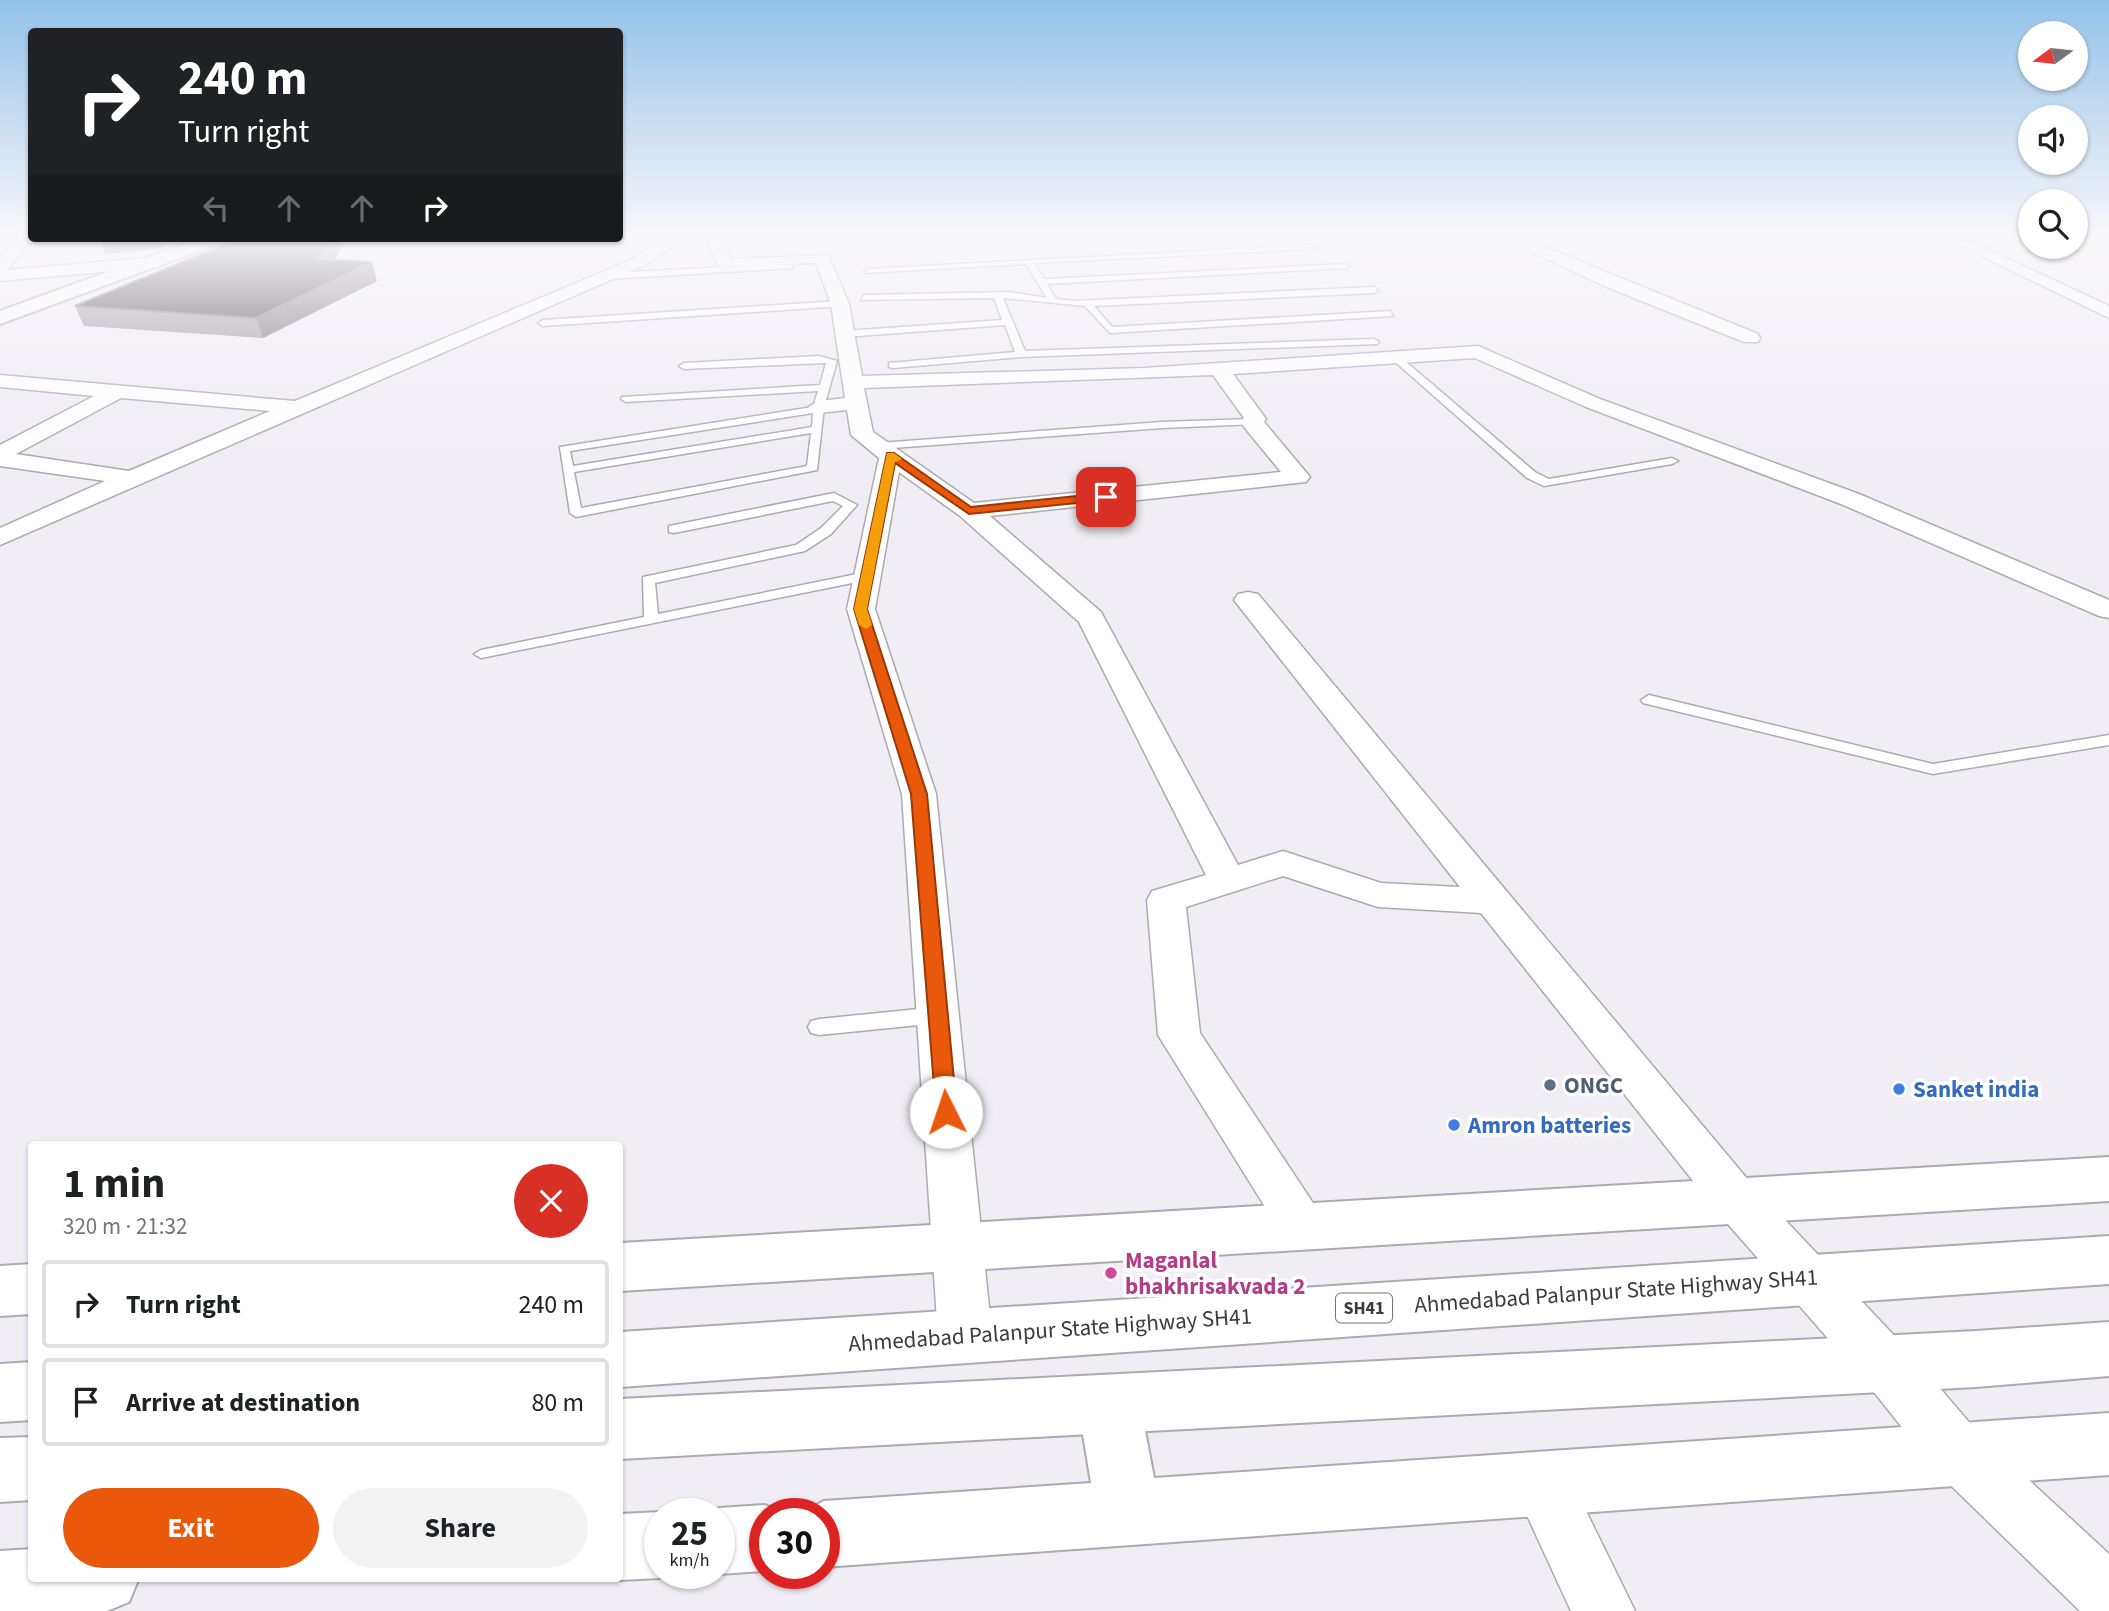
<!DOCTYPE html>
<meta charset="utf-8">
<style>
:root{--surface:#fff;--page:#f2f2f2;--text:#202124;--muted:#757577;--line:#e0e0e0;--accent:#ea580c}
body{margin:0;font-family:"Source Sans 3",sans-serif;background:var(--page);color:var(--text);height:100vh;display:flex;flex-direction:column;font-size:26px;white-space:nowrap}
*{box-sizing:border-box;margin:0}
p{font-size:23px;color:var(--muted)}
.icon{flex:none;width:38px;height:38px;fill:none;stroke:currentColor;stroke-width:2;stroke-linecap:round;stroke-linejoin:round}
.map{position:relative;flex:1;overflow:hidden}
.details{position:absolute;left:28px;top:1141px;width:595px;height:441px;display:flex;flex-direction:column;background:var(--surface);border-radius:7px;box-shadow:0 2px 5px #0004}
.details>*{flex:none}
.top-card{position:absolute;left:28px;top:28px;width:595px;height:214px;border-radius:7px;box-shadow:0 2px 5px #0004;background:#202124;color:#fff;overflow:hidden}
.needle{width:46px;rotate:255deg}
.buttons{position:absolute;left:2018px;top:21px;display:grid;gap:14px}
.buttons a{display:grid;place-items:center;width:70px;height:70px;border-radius:50%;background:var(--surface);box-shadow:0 2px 5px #0004;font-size:35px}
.speed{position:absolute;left:644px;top:1498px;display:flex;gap:14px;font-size:35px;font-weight:700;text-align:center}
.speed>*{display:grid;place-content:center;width:91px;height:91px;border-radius:50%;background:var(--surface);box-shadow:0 2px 5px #0004;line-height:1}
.speed small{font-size:18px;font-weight:400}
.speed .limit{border:10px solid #d22;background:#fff;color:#111}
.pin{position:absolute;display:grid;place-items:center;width:60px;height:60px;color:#fff;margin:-30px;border-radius:14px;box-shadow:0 4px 10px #0006}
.me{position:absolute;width:77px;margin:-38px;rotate:356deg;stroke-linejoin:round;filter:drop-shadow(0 0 5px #0008)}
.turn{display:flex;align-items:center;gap:24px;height:147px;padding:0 35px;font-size:32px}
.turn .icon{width:91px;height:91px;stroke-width:2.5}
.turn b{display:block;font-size:49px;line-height:60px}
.lanes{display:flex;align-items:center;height:66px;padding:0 35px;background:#0003;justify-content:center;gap:35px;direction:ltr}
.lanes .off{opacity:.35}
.round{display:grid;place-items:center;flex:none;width:74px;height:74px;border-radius:37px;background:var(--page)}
.head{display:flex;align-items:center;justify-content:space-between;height:119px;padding:0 35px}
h1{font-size:42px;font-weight:700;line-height:52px}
.button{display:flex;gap:14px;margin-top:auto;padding:14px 35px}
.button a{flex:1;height:80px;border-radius:42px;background:var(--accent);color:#fff;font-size:28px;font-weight:700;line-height:80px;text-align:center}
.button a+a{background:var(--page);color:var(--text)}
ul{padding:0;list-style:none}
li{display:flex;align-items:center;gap:21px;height:88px;margin:0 14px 10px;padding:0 21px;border:4px solid var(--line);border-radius:7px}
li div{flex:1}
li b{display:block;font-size:26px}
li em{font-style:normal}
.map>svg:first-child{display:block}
</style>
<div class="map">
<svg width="2109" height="1611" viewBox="0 0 2109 1611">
<rect width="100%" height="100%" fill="#f0edf5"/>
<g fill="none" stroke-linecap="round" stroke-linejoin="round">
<defs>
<g id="lane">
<path d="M2099,234H2109V237L2100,236Z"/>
<path d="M1312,245L1315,249L1034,263L1044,279L1346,264L1350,266L1346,268L1047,284L1056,299L1074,301L1374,287L1378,290L1374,293L1094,306L1112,327L1390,311L1393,316L1110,333L1085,306L1003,298L1025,351L1374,339L1379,342L1377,344L1021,357L893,368L889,367V363L1015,352L1005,325L845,337L840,334L845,331L1002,320L994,298L861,300L864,295L1009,292L1047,298L1026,264L864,273L867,269Z"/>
<path d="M790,264L793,268L608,279L604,276L608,273Z"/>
<path d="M840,301L843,306L543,326L538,323L543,320Z"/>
<path d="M1392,355H1398L1535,472L1549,479L1672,458L1678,461L1672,464L1544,486L1527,478L1392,359Z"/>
<path d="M819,356L837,361L824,407L817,470L576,517L570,513L560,447L813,407L818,391L626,402L621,399L622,397L820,385L826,363L684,369L679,366L684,363ZM813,413L812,427L573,466L570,451ZM811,433L807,466L581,508L574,472Z"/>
<path d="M1252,419L1256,420V424L1162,428L879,449L873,446L879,443L1162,422Z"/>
<path d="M834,493L857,505L831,534L805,551L655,583L658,614L867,572L872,573V579L481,658L474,654L481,650L644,617L643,577L796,545L821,528L843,506L833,501L674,533L669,532V526Z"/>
<path d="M1649,695L1933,764L2109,735V745L1933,774L1643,703L1641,700Z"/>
<path d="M939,1007L946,1010L950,1015L946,1020L939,1023L819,1035L811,1033L808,1027L811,1021L819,1019Z"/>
</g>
<g id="street">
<path d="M20,234H32L33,238L7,270L158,257L166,262L158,267L0,281V258Z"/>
<path d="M673,234H691L643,266L0,545V528L105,481L0,466V445L94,396L0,387V375L295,401L631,260ZM121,398L270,411L129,471L16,454Z"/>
<path d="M704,234H718L731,259L828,255L849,304L862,376L1144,368L1478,346L1600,399L1859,494L2109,600V618L2099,616L1841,504L1586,407L1475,358L1233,374L1266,419L1264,422L1310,477L1306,482L990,516L1101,612L1238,865L1283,851L1381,883L1460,887L1234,600L1238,594L1248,592L1258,594L1754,1187L1904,1346L1979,1434L2109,1554V1611H2080L1939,1474L1866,1382L1720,1215L1481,913L1378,907L1283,876L1186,907L1200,1033L1329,1227L1321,1242L1304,1248L1287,1242L1158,1035L1147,900L1152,891L1206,875L1079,622L960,516L899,472L875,609L936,794L992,1336L984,1353L965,1360L946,1353L938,1336L902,794L847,609L879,458L851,435L847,410L819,413L808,407L819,401L845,398L831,304L816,263L719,267ZM1213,375L1244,418L1241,422L1244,427L1281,472L974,503L873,432L864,388Z"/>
<path d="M1493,234H1513L1758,334L1760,338L1758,342H1744L1609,288Z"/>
<path d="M1936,234H1955L2109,306V318Z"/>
<path d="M1542,1456L1563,1464L1635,1611H1571L1513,1485L1521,1464Z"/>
</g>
<g id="secondary">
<path d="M2109,1157V1201L620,1291V1243Z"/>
<path d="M32,1264V1314L0,1316V1266Z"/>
<path d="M1109,1375L1131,1383L1140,1404L1154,1478L2109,1413V1475L824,1567V1514H799L824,1501L1091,1483L1078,1404L1087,1383Z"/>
<path d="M765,1505L786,1514H765V1571L719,1574L717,1573L719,1514H705L719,1508Z"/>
<path d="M660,1512L665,1514H660V1573H672L660,1578L620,1580L616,1578H620V1514Z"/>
<path d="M32,1549V1578H139L129,1602L107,1611H0V1551Z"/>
</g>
<g id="primary">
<path d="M201,238H226L223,242L0,324V311Z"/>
<path d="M2109,1236V1284L620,1387V1332Z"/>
<path d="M2109,1322V1376L1976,1387L620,1459V1399L1976,1331Z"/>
<path d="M32,1362V1420L0,1422V1364Z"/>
<path d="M32,1437V1500L0,1502V1438Z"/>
</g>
</defs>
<use href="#lane" stroke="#aca9b1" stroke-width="3"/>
<use href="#street" stroke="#aca9b1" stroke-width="3"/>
<use href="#secondary" stroke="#aca9b1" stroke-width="4"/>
<use href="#primary" stroke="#aca9b1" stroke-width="4"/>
<use href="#lane" fill="#fff" fill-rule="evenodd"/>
<use href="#street" fill="#fff" fill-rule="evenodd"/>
<use href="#secondary" fill="#fff" fill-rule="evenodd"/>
<use href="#primary" fill="#fff" fill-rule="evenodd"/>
</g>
<path fill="#98949b" d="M241,238H347L334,260L377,281L263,338L84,326L75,306Z"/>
<g fill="#747077">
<path d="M138,238H169L162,249L105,254L100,241Z"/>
<path d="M331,238H347L324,278L318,259Z"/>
<path d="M372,262L377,281L263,338L256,318Z"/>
</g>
<g fill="#3f3b41" stroke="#747077" stroke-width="2">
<path d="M103,238H138L100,241Z"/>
<path d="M241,238H331L318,259L372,262L256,318L75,306Z"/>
</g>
<linearGradient id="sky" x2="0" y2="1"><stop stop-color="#94c2e8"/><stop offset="0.51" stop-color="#f8f7fa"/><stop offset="1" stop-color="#f8f7fa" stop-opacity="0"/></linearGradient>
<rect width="2109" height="459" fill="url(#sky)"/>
<path fill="#ea580c" stroke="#983908" stroke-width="2" d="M887,453H894L971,507L1106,493L1111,497L1106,500L969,514L895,463L867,609L927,794L957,1112L954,1118H939L936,1112L911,794L854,609Z"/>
<path fill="#f59e0b" d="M887,453H894L902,459L895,462L867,609L872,625L866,629L859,625L854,609Z"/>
<circle fill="#5c6f8a" stroke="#fff" stroke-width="2.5" cx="1550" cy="1085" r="7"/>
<g fill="#3f7fe0" stroke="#fff" stroke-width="2.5">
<circle cx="1899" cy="1089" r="7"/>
<circle cx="1454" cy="1125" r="7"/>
</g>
<circle fill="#d1479c" stroke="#fff" stroke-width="2.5" cx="1111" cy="1273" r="7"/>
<g text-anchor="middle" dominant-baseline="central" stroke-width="7" stroke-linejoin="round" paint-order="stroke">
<rect fill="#fff" stroke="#767678" stroke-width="2" x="1336" y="1293.5" width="56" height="29" rx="5"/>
<g font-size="18" font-weight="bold" fill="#3c3b3e">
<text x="1364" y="1308">SH41</text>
</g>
<g font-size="23" font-weight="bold" fill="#4e5e75" stroke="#fff" text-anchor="start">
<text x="1564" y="1085">ONGC</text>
</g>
<g font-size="23" font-weight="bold" fill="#366cbe" stroke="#fff" text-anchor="start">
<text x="1913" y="1089">Sanket india</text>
<text x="1468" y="1125">Amron batteries</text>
</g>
<g font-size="23" font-weight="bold" fill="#b23c85" stroke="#fff" text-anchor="start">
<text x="1125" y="1260">Maganlal<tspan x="1125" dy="26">bhakhrisakvada 2</tspan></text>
</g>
<g font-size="23" fill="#3c3b3e" stroke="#fff">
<text transform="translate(1616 1291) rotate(-4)">Ahmedabad Palanpur State Highway SH41</text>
<text transform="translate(1050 1330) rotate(-4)">Ahmedabad Palanpur State Highway SH41</text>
</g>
</g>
</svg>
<div class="buttons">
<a><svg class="needle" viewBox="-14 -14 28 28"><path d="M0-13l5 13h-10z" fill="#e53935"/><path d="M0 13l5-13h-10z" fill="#757577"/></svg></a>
<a><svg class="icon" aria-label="sound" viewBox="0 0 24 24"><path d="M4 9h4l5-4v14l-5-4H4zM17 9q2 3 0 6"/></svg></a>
<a><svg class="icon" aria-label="search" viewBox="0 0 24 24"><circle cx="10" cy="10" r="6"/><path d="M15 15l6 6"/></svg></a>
</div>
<div class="speed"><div>25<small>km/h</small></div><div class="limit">30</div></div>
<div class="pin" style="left:1106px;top:497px;background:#d93025"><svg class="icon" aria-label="arrive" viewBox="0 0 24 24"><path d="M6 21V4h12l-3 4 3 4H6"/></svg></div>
<svg class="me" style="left:946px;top:1112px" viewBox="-20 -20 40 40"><circle r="19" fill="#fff"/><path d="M0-13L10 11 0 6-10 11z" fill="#ea580c"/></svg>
<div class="top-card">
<div class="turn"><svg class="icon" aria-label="right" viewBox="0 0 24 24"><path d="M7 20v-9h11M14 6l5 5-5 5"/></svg><div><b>240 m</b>Turn right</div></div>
<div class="lanes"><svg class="icon off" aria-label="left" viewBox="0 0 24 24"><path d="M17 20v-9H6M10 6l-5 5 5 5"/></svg><svg class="icon off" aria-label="ahead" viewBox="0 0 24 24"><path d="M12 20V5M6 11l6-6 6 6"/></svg><svg class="icon off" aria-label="ahead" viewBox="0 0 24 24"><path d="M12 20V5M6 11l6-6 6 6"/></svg><svg class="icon" aria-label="right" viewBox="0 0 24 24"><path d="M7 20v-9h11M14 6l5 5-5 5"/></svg></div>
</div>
<section class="details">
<div class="head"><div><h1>1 min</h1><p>320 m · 21:32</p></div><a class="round" style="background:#d93025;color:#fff"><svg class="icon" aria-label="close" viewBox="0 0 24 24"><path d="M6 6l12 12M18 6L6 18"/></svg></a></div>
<ul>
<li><svg class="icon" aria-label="right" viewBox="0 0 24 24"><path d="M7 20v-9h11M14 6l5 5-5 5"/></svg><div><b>Turn right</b></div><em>240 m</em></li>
<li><svg class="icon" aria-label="arrive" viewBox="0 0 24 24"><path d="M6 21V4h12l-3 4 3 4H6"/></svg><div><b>Arrive at destination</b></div><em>80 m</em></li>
</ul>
<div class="button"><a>Exit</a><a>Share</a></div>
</section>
</div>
